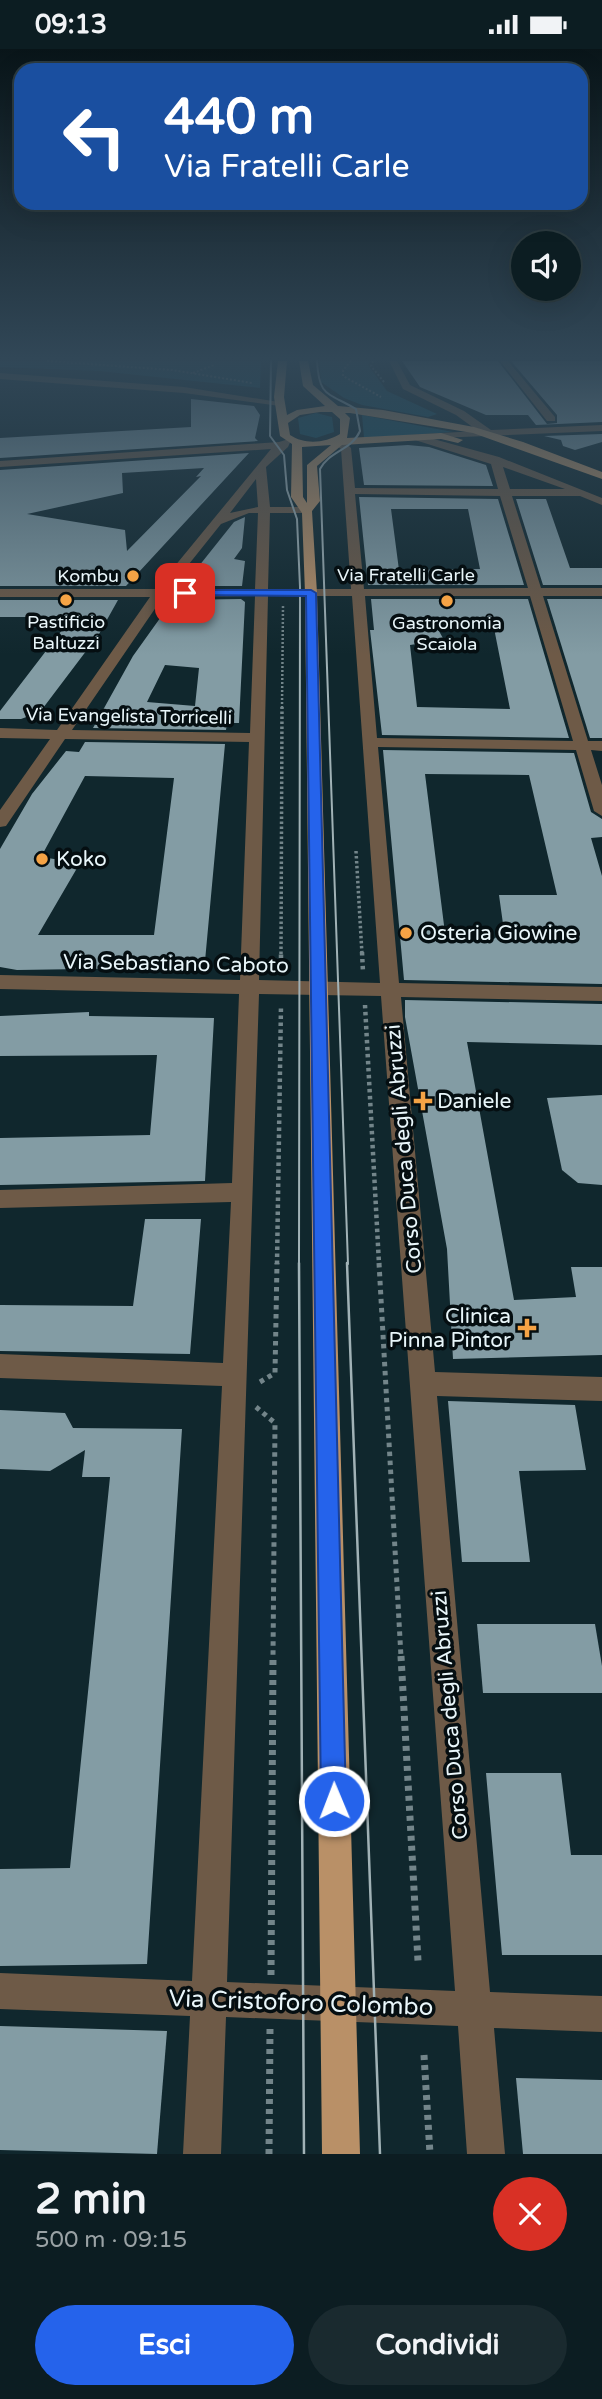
<!DOCTYPE html>
<html lang="it">
<meta charset="utf-8">
<style>
:root{--surface:#0c1d22;--page:#1a2a2f;--text:#f1f3f6;--muted:#9aa2a5;--line:#2c3b40;--accent:#2563eb}
body{margin:0;font-family:"Varela Round",sans-serif;background:var(--page);color:var(--text);height:100vh;display:flex;flex-direction:column;font-size:26px;white-space:nowrap}
*{box-sizing:border-box;margin:0}
p{font-size:23px;color:var(--muted)}
.icon{flex:none;width:38px;height:38px;fill:none;stroke:currentColor;stroke-width:2;stroke-linecap:round;stroke-linejoin:round}
.map{position:relative;height:2105px;overflow:hidden}
.drawer{display:flex;flex-direction:column;background:var(--surface);flex:1}
.drawer>*{flex:none}
.banner{position:absolute;left:14px;top:14px;width:574px;height:147px;border-radius:21px;box-shadow:0 7px 28px #0002,0 0 0 2px var(--line);background:#1a4fa0;color:#fff;overflow:hidden}
.buttons{position:absolute;left:511px;top:182px;display:grid;gap:14px}
.buttons a{display:grid;place-items:center;width:70px;height:70px;border-radius:50%;background:var(--surface);box-shadow:0 7px 28px #0002,0 0 0 2px var(--line);font-size:35px}
.pin{position:absolute;display:grid;place-items:center;width:60px;height:60px;color:#fff;margin:-30px;border-radius:14px;box-shadow:0 4px 10px #0006}
.me{position:absolute;width:77px;margin:-38px;rotate:359deg;stroke-linejoin:round;filter:drop-shadow(0 0 5px #0008)}
.turn{display:flex;align-items:center;gap:24px;height:147px;padding:0 35px;font-size:32px}
.turn .icon{width:91px;height:91px;stroke-width:2.5}
.turn b{display:block;font-size:49px;line-height:60px}
.round{display:grid;place-items:center;flex:none;width:74px;height:74px;border-radius:37px;background:var(--page)}
.headline{display:flex;align-items:center;justify-content:space-between;height:119px;padding:0 35px}
h1{font-size:42px;font-weight:700;line-height:52px}
.cta{display:flex;gap:14px;margin-top:auto;padding:14px 35px}
.cta a{flex:1;height:80px;border-radius:42px;background:var(--accent);color:#fff;font-size:28px;font-weight:700;line-height:80px;text-align:center}
.cta a+a{background:var(--page);color:var(--text)}
.status{display:flex;justify-content:space-between;align-items:center;height:49px;padding:0 35px;background:var(--surface);direction:ltr}
.status svg{height:19px;fill:currentColor}
.map>svg:first-child{display:block}
</style>
<div class="status"><b>09:13</b><svg viewBox="0 0 49 12"><path d="M0 12V9h3v3zM5 12V6h3v6zM10 12V3h3v9zM15 12V0h3v12zM26 1h20v11H26zM47 4h2v5h-2z"/></svg></div>
<div class="map">
<svg width="602" height="2105" viewBox="0 0 602 2105">
<rect width="100%" height="100%" fill="#10272d"/>
<g fill="#155060">
<path d="M0,312H261L260,339L99,322L0,318Z"/>
<path d="M319,312H370L368,316L387,342L437,365L428,368L362,356L344,349L321,333Z"/>
<path d="M316,364L332,368L334,383L316,389L300,385L298,369Z"/>
<path d="M362,366L453,383L364,389Z"/>
</g>
<g fill="#839ca4" fill-rule="evenodd">
<path d="M402,312H498L547,375L557,374V366L511,312H602V373L536,376L528,366H486L420,338Z"/>
<path d="M191,350L254,357L260,366L255,389L258,392L0,409V389L191,378Z"/>
<path d="M602,385V393L575,401L563,397L561,391L544,387Z"/>
<path d="M408,396L429,398L486,416L493,437L364,436L359,399Z"/>
<path d="M249,404L126,537H0V421ZM204,419L196,428L201,427L127,502L125,481L27,465L123,444L122,424Z"/>
<path d="M359,448L498,450L524,536H368ZM391,460H468L480,520L399,521Z"/>
<path d="M516,450H546L570,519H602V536H543Z"/>
<path d="M245,468L242,499L234,510L245,512L242,537H183L234,473Z"/>
<path d="M241,550L245,553L239,674H227L226,681L93,679L133,607L173,551ZM165,616L199,619L195,657L147,653Z"/>
<path d="M371,550H528L569,689L382,686L370,581H374ZM492,569L510,660L417,658L410,596L444,591L435,575Z"/>
<path d="M547,550H602V689H590Z"/>
<path d="M0,551H118L99,585L40,663L21,670H0V662L72,568H0Z"/>
<path d="M85,693L225,695L204,923H149V919L17,921L0,918V800L32,745L66,702L79,703ZM85,727L174,729L154,886H38L80,814L41,808Z"/>
<path d="M383,701L574,704L591,763L602,770V788L591,789L602,827V935L404,931ZM425,725L529,726L557,846H499L504,882L490,893L446,892Z"/>
<path d="M405,951L602,955V996L467,993L514,1251L576,1248L571,1218H602V1306L453,1310L447,1200L405,968Z"/>
<path d="M89,963V967L214,969L205,1132L0,1136V1089L150,1086L157,1006L0,1007V967Z"/>
<path d="M602,1046V1136L578,1134L562,1121L547,1049Z"/>
<path d="M145,1170H201L190,1305L0,1302V1256L133,1257Z"/>
<path d="M448,1352L575,1356L586,1421L519,1422L530,1513H462Z"/>
<path d="M0,1361L65,1364L73,1379L182,1380L147,1915L0,1917V1820L70,1819L110,1428H82L85,1401L50,1422L0,1420Z"/>
<path d="M477,1575H595L602,1617V1644H483Z"/>
<path d="M486,1724H561L571,1806H602V1906H502Z"/>
<path d="M0,1977L167,1982L157,2105L0,2101Z"/>
<path d="M516,2029L602,2031V2105H523Z"/>
</g>
<g fill="none" stroke-linecap="round" stroke-linejoin="round">
<g stroke="#73858a" stroke-width="2" stroke-dasharray="2 2" stroke-linecap="butt">
<path d="M47,312L172,321L252,334"/>
<path d="M351,312L343,321V327L381,348"/>
<path d="M373,312L371,317L384,333"/>
<path d="M193,324L214,316"/>
</g>
<path stroke="#73858a" stroke-width="2.5" stroke-dasharray="2 2" stroke-linecap="butt" d="M282,659L283,557"/>
<g stroke="#73858a" stroke-width="3.5" stroke-dasharray="2.5 2.5" stroke-linecap="butt">
<path d="M356,802L362,905"/>
<path d="M281,905L282,658"/>
</g>
<g stroke="#73858a" stroke-width="4.5" stroke-dasharray="3.5 3.5" stroke-linecap="butt">
<path d="M362,903L363,923"/>
<path d="M281,923V903"/>
<path d="M365,956L379,1215"/>
<path d="M277,1215L281,956"/>
</g>
<g stroke="#73858a" stroke-width="5" stroke-dasharray="4.5 4.5" stroke-linecap="butt">
<path d="M379,1214L401,1608"/>
<path d="M260,1333L275,1324L277,1214"/>
<path d="M256,1358L275,1374L273,1608"/>
</g>
<g stroke="#73858a" stroke-width="7" stroke-dasharray="5 5" stroke-linecap="butt">
<path d="M401,1607L418,1912"/>
<path d="M271,1926L273,1607"/>
<path d="M424,2006L430,2105"/>
<path d="M269,2105L270,1980"/>
</g>
<g fill="#6e5a47" fill-rule="evenodd">
<path d="M389,312H397L410,336L464,362L491,381L602,376V382L437,389V385L441,384L478,382L456,366L403,340Z"/>
<path d="M500,312H508L555,368V372H547Z"/>
<path d="M0,324L184,338L285,354L280,357L184,344L0,330Z"/>
<path d="M419,386L499,408L602,449V456L580,447H512L541,539H602V547H543L588,692H602V702L591,701L602,736V767L594,762L576,701L378,698L399,934L602,938V952L401,948L435,1323L602,1328V1352L437,1347L490,1943L602,1947V1983L494,1979L505,2105H467L458,1977L226,1968L221,2105H183L190,1967L0,1960V1924L192,1932L222,1337L0,1329V1305L223,1314L231,1153L0,1159V1141L232,1134L239,945L0,940V926L240,931L249,693L65,690L6,777L0,778V761L50,690L0,689V679L57,681L150,548H0V540H156L271,400L0,418V412L279,393L292,389L288,398L266,418L270,458H307L313,461L307,464H270L268,540H351L341,400L334,395V391H342L351,399L355,439L498,440L491,415L415,391L414,389ZM503,418L565,440H510ZM256,430L258,458L230,464ZM355,445L500,447L528,539L364,540ZM249,464H258L255,540H169L221,475ZM255,547L250,684L72,681L163,548ZM268,547H352L380,934L259,931ZM365,547H530L573,692L377,689ZM259,945L381,947L455,1942L227,1933Z"/>
</g>
<path fill="#b99067" fill-rule="evenodd" d="M278,312H287L284,348L287,366L297,361L325,357L303,337L299,312H308L313,336L338,357L383,361L474,378L523,393L602,423V430L473,384L350,364H345L350,369L347,389L441,384L463,391L458,394L441,390L342,396L317,417L320,452L312,462L317,544L360,2105H322L305,544L302,464L291,448L292,395L280,387L274,348ZM320,363H332L340,370V385C325,394 305,396 290,386L288,374L300,366ZM331,396L307,416V454L303,448L302,398Z"/>
<g stroke="#a1b2b6" stroke-width="2">
<path d="M271,312L270,387L284,406L287,441L297,470L300,538L299,1215"/>
<path d="M317,312C319,348 327,343 356,360L360,382C352,401 329,402 320,420L348,1215"/>
</g>
<g stroke="#a1b2b6" stroke-width="2.5">
<path d="M299,1214L304,2105"/>
<path d="M347,1214L380,2105"/>
</g>
</g>
<linearGradient id="sky" x2="0" y2="1"><stop stop-color="#091519"/><stop offset="0.51" stop-color="#314757"/><stop offset="1" stop-color="#314757" stop-opacity="0"/></linearGradient>
<rect width="602" height="606" fill="url(#sky)"/>
<path fill="#2563eb" stroke="#184099" stroke-width="2" d="M181,541H311L316,544L346,1752L342,1761L334,1765L325,1761L321,1752L306,547L185,546Z"/>
<g fill="#f5a345" stroke="#050e11" stroke-width="2.5">
<circle cx="133" cy="527" r="7"/>
<circle cx="66" cy="551" r="7"/>
<circle cx="447" cy="552" r="7"/>
<circle cx="42" cy="810" r="7"/>
<circle cx="406" cy="884" r="7"/>
<path d="M419.5 1041.5h7v7h7v7h-7v7h-7v-7h-7v-7h7z"/>
<path d="M523.5 1268.5h7v7h7v7h-7v7h-7v-7h-7v-7h7z"/>
</g>
<g text-anchor="middle" dominant-baseline="central" stroke-width="7" stroke-linejoin="round" paint-order="stroke">
<g font-size="18" fill="#e9f6fa" stroke="#050e11">
<text x="406" y="526">Via Fratelli Carle</text>
<text transform="translate(129 667) rotate(1)">Via Evangelista Torricelli</text>
</g>
<g font-size="18" fill="#e9f6fa" stroke="#050e11">
<text x="119" y="527" text-anchor="end">Kombu</text>
<text x="66" y="573">Pastificio<tspan x="66" dy="21">Baltuzzi</tspan></text>
<text x="447" y="574">Gastronomia<tspan x="447" dy="21">Scaiola</tspan></text>
</g>
<g font-size="21" fill="#e9f6fa" stroke="#050e11" text-anchor="start">
<text x="56" y="810">Koko</text>
<text x="420" y="884">Osteria Giowine</text>
<text x="437" y="1052">Daniele</text>
<text x="511" y="1267" text-anchor="end">Clinica<tspan x="511" dy="24">Pinna Pintor</tspan></text>
</g>
<g font-size="21" fill="#e9f6fa" stroke="#050e11">
<text transform="translate(176 915) rotate(1)">Via Sebastiano Caboto</text>
<text transform="translate(404 1100) rotate(-95)">Corso Duca degli Abruzzi</text>
<text transform="translate(450 1666) rotate(-95)">Corso Duca degli Abruzzi</text>
</g>
<g font-size="24" fill="#e9f6fa" stroke="#050e11">
<text transform="translate(301 1954) rotate(2)">Via Cristoforo Colombo</text>
</g>
</g>
</svg>
<div class="buttons">
<a><svg class="icon" aria-label="sound" viewBox="0 0 24 24"><path d="M4 9h4l5-4v14l-5-4H4zM17 9q2 3 0 6"/></svg></a>
</div>
<div class="pin" style="left:185px;top:544px;background:#d93025"><svg class="icon" aria-label="arrive" viewBox="0 0 24 24"><path d="M6 21V4h12l-3 4 3 4H6"/></svg></div>
<svg class="me" style="left:334px;top:1752px" viewBox="-20 -20 40 40"><circle r="17" fill="#2563eb" stroke="#fff" stroke-width="3"/><path d="M0-11L8 9 0 5-8 9z" fill="#fff"/></svg>
<div class="banner">
<div class="turn"><svg class="icon" aria-label="left" viewBox="0 0 24 24"><path d="M17 20v-9H6M10 6l-5 5 5 5"/></svg><div><b>440 m</b>Via Fratelli Carle</div></div>
</div>
</div>
<section class="drawer">
<div class="headline"><div><h1>2 min</h1><p>500 m · 09:15</p></div><a class="round" style="background:#d93025;color:#fff"><svg class="icon" aria-label="close" viewBox="0 0 24 24"><path d="M6 6l12 12M18 6L6 18"/></svg></a></div>
<div class="cta"><a>Esci</a><a>Condividi</a></div>
</section>
